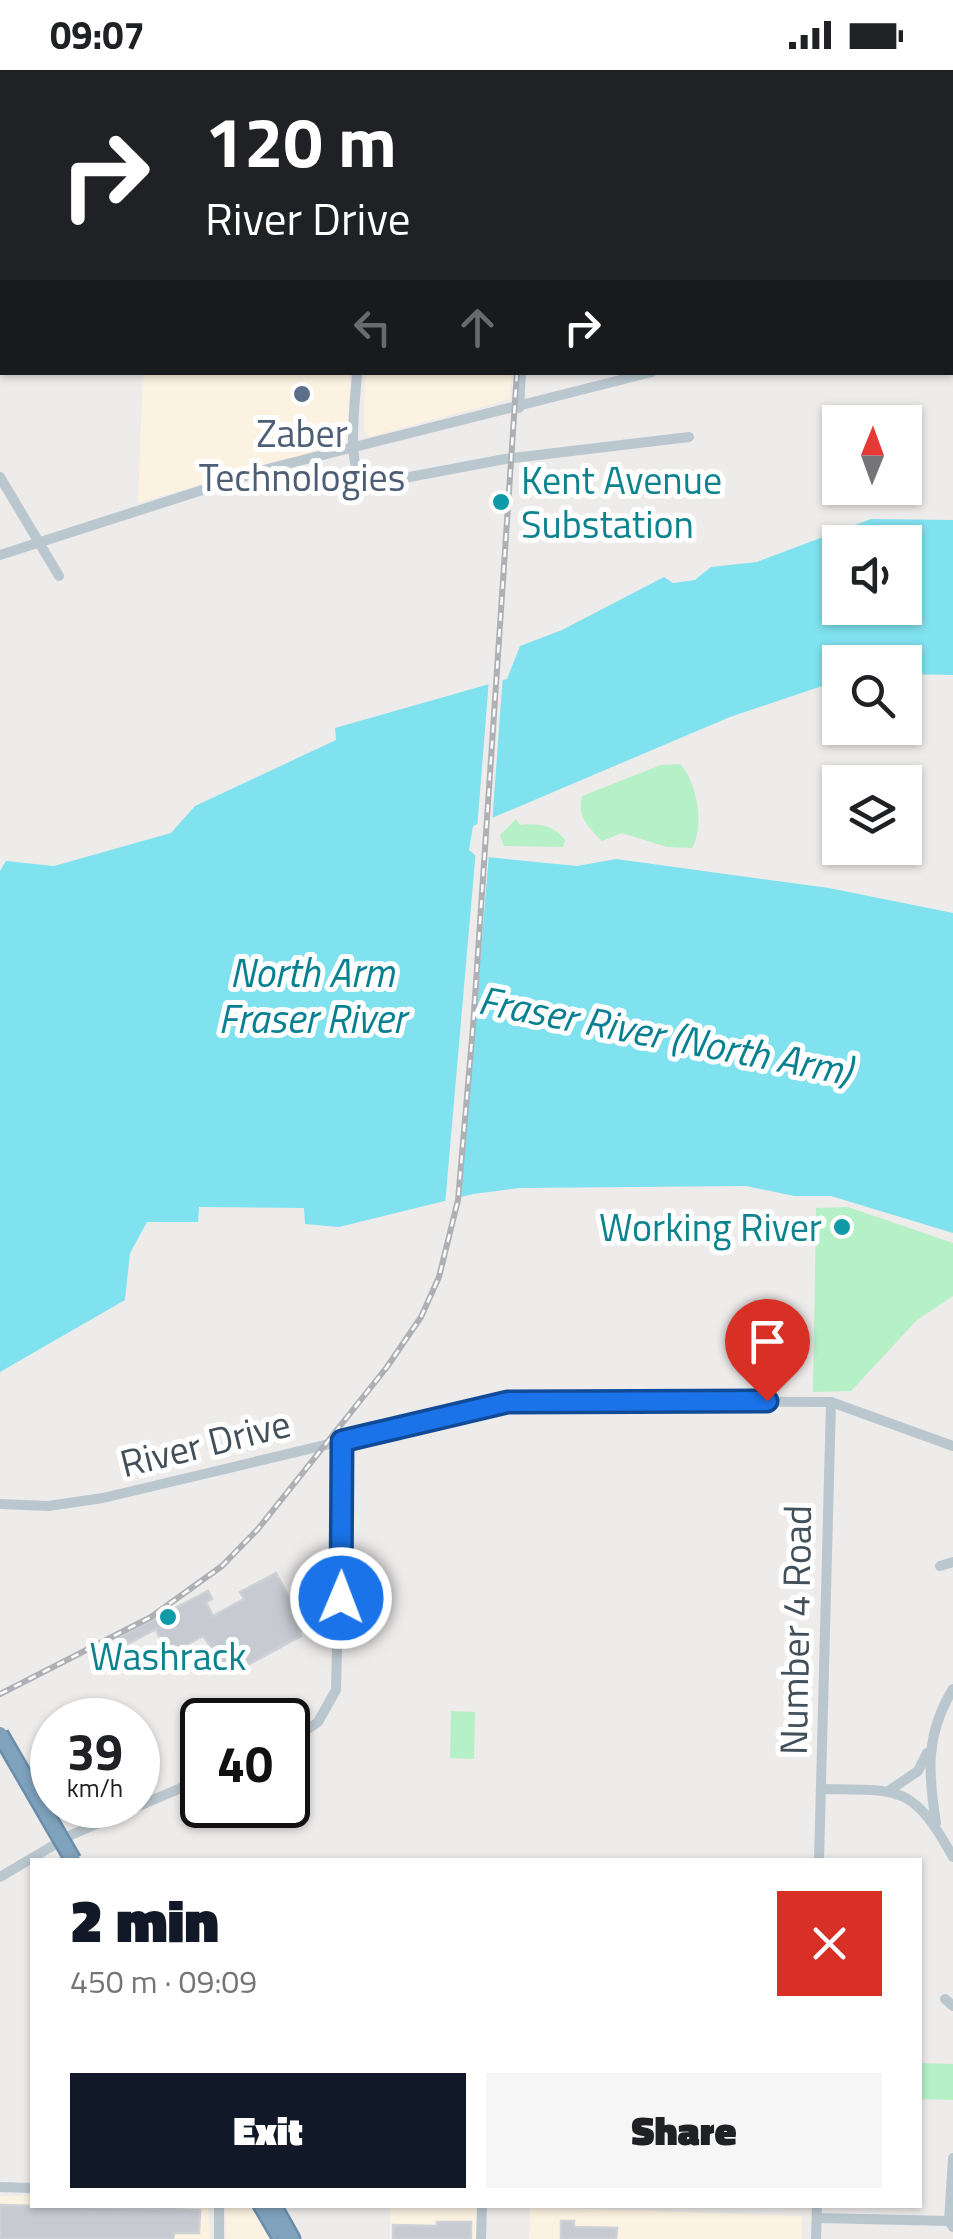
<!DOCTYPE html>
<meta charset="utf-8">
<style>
:root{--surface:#fff;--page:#f6f6f6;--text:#202124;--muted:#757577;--accent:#111827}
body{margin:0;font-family:"Titillium Web",sans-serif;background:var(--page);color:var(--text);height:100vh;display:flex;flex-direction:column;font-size:38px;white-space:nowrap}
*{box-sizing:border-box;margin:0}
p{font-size:32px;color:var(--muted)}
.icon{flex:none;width:55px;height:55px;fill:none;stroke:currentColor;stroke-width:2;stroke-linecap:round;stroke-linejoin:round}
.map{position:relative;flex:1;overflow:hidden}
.sheet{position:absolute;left:30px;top:1788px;width:892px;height:350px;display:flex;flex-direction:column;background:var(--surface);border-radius:0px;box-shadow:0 2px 8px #0004}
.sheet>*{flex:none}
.top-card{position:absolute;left:0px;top:0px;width:955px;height:305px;box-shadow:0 2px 8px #0004;background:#202124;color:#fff;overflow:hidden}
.needle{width:65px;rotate:1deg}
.buttons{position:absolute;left:822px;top:335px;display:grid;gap:20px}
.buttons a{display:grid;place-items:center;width:100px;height:100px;border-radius:0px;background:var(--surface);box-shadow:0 2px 8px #0004;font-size:50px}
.speed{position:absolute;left:30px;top:1628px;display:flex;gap:20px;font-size:50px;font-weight:700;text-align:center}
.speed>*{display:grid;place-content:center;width:130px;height:130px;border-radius:50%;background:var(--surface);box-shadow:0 2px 8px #0004;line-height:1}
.speed small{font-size:25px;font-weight:400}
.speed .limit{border:5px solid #111;border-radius:15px;background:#fff;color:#111}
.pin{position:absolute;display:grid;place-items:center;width:85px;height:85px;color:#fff;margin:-102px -42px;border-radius:50% 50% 50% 0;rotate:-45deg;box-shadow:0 0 10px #0007}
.pin .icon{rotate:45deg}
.me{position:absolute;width:110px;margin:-55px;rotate:1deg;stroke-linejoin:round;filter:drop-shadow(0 0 8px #0008)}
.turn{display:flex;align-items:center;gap:35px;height:210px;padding:0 40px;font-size:45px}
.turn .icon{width:130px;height:130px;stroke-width:2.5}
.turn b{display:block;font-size:70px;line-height:85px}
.lanes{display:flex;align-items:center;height:95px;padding:0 40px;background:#0003;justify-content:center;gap:50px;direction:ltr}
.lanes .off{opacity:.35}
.round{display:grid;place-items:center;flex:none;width:105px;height:105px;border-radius:0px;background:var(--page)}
.headline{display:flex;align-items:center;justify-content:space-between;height:170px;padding:0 40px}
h1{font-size:60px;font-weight:800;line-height:75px;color:var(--accent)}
.action{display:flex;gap:20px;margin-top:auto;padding:20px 40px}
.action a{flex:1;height:115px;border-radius:0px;background:var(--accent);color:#fff;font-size:40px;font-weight:800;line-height:115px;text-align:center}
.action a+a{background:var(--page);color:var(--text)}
.status{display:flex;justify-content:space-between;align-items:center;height:70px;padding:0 50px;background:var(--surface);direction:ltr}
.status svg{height:28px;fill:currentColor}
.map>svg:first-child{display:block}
</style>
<div class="status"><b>09:07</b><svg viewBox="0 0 49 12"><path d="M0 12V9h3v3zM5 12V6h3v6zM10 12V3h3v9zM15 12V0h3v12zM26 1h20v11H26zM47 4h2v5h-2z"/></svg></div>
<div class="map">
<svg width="953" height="2169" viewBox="0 0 953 2169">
<rect width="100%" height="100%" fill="#eeebeb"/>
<g fill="#fcf2e1">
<path d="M143,303H350L348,367L343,374L138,433Z"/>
<path d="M365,303H511L510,329L369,367L364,360Z"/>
<path d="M0,2126H32V2135H208L210,2169H0Z"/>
<path d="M225,2135H250L270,2169H226Z"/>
<rect x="390" y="2135" width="87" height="34"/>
<path d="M530,2137L802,2146V2169H529Z"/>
</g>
<g fill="#b5f0c7">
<path d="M680,694C697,711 705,757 692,778L667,777L622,763L602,771C588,756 577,748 582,726L661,695Z"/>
<path d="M516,749L520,755C537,753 554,755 565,770L563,777L504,776L500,765Z"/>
<path d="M848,1137L953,1173V1226L917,1250L851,1321L813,1322L816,1138Z"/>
<path d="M451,1641L475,1642L474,1689L450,1688Z"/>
<path d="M920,1993L953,1994V2030L920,2029Z"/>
</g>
<path fill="#80e1ef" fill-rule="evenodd" d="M871,449L953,450V605L905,604V592H840V610L730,647L473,756L469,780L476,786L577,796L616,789L829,818L953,843V1163L831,1126H794L746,1116L519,1118L473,1124L339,1157L305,1154L304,1138L199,1137L198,1152H147L130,1183L125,1230L0,1302V801L6,791L54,796L171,763L195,736L336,670L335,658L507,609L520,576L562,560L664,507L673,513L695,510L711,497L757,492ZM840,472H905V538H840Z"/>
<g fill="#eeebeb">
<path d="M503,604L492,754L477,760L489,609Z"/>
<path d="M476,779L489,783L462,1112L460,1132L445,1135Z"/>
</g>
<g fill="#c7cad1" stroke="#ced2d7" stroke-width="2.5">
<path d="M276,1503L306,1558L299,1562L301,1566L231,1604L203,1566L167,1585L156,1559L122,1577L118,1568L208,1521L212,1529L206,1532L213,1546L244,1529L240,1522Z"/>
<path d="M0,2135L200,2140L199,2163H174L173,2169H0Z"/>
<path d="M561,2151H574V2157L617,2158L616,2169H561Z"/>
<path d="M437,2152H471V2169H393V2155L437,2156Z"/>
</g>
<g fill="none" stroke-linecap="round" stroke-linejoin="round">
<defs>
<g id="highway">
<path d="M261,2135L281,2169"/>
<path d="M273,2135L292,2169"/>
</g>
</defs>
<use href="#highway" stroke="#6b8da9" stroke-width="19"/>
<g stroke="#bbc7cf" stroke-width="10">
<path d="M535,0V2"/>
<path d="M370,2V0"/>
<path d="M731,2V0"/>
<path d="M952,236H953"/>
<path d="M357,302C356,328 344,403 367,415L505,389L689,367"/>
<path d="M519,338L521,302"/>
<path d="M0,407L59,506"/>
<path d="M0,485L271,398L652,302"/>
<path d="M0,1434L48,1436L103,1428L489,1336L527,1331L831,1332L953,1376"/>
<path d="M940,1496L953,1492"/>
<path d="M288,1673L318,1652L336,1620L342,1371"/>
<path d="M821,1719C901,1720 912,1714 953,1787"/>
<path d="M890,1720L918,1701L927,1683"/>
<path d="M936,1753C928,1703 925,1664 953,1619"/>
<path d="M819,1790L831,1332"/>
<path d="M0,1807L71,1765L202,1709"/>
<path d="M945,1929L953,1936"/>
<path d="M0,2117L32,2118"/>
<path d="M817,2148L949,2151L953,2157"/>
<path d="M949,2151L953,2088"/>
<path d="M219,2169V2135"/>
<path d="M481,2169L482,2135"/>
<path d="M816,2169L817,2135"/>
</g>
<g stroke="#a8bdcc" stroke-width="12">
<path d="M185,0L186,2"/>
<path d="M137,2L141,0"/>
<path d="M158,2L162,0"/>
<path d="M0,4H2"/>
<path d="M0,84L2,83"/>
<path d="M0,98L2,96"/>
</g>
<use href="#highway" stroke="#7fa2bd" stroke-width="14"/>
<defs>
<g id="rail">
<path d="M535,2L536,0"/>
<path d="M0,1624L151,1547L222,1496L258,1459L387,1297L421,1247L439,1207L458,1130L473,957L517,302"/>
</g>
</defs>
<use href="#rail" stroke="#adb1b6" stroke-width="6"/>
<use href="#rail" stroke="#fff" stroke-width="2.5" stroke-dasharray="8" stroke-linecap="butt"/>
<defs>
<path id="highway-bridge" d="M0,1664L73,1790"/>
</defs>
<use href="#highway-bridge" stroke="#6b8da9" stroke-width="19" stroke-linecap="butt"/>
<use href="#highway-bridge" stroke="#7fa2bd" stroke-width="14"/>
</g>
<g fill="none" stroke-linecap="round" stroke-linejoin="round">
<defs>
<path id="route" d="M341,1528L342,1371L508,1332L767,1331"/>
</defs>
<use href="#route" stroke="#114b97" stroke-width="25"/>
<use href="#route" stroke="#1a73e8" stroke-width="18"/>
</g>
<circle fill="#5c6f8a" stroke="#fff" stroke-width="4" cx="302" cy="324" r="10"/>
<g fill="#0f9aa8" stroke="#fff" stroke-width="4">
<circle cx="501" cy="432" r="10"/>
<circle cx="842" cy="1157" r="10"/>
<circle cx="168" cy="1547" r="10"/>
</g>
<g text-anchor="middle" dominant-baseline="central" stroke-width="10" stroke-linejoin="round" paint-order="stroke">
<g font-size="38" fill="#4e5e75" stroke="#fff">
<text x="302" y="363">Zaber<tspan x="302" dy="44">Technologies</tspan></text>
</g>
<g font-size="38" fill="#0d838f" stroke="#fff" text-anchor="start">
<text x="521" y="410">Kent Avenue<tspan x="521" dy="44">Substation</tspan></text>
<text x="822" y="1157" text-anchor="end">Working River</text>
<text x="168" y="1586" text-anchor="middle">Washrack</text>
</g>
<g font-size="38" fill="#435059" stroke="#fff">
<text transform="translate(205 1373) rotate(-14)">River Drive</text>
<text transform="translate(795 1560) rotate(-89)">Number 4 Road</text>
</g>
<g font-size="40" font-style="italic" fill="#088092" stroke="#fff">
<text x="312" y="902">North Arm<tspan x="312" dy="46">Fraser River</tspan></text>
<text transform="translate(665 965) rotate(11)">Fraser River (North Arm)</text>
</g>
</g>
</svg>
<div class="buttons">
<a><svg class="needle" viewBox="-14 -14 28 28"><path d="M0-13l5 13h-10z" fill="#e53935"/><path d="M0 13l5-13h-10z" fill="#757577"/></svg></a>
<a><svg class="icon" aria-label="sound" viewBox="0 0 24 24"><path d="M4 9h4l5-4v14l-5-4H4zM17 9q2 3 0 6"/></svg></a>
<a><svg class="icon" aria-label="search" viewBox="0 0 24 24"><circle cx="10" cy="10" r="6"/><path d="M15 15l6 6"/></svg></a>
<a><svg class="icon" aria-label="layers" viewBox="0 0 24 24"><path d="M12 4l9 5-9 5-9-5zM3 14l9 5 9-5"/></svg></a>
</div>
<div class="speed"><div>39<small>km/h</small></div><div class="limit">40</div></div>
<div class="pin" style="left:767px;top:1331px;background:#d93025"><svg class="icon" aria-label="arrive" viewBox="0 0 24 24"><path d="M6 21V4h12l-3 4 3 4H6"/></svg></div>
<svg class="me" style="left:341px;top:1528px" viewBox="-20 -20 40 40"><circle r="17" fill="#1a73e8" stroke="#fff" stroke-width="3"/><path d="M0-11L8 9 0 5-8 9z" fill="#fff"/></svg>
<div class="top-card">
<div class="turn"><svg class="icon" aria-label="right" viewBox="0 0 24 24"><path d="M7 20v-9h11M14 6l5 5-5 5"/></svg><div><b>120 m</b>River Drive</div></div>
<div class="lanes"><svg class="icon off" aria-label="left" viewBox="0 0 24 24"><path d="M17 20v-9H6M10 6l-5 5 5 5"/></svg><svg class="icon off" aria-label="ahead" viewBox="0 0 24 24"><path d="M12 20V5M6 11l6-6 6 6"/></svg><svg class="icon" aria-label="right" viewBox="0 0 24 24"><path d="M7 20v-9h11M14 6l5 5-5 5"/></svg></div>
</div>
<section class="sheet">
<div class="headline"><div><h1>2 min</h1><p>450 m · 09:09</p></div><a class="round" style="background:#d93025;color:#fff"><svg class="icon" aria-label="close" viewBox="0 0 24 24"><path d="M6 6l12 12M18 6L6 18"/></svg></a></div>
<div class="action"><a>Exit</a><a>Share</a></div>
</section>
</div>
